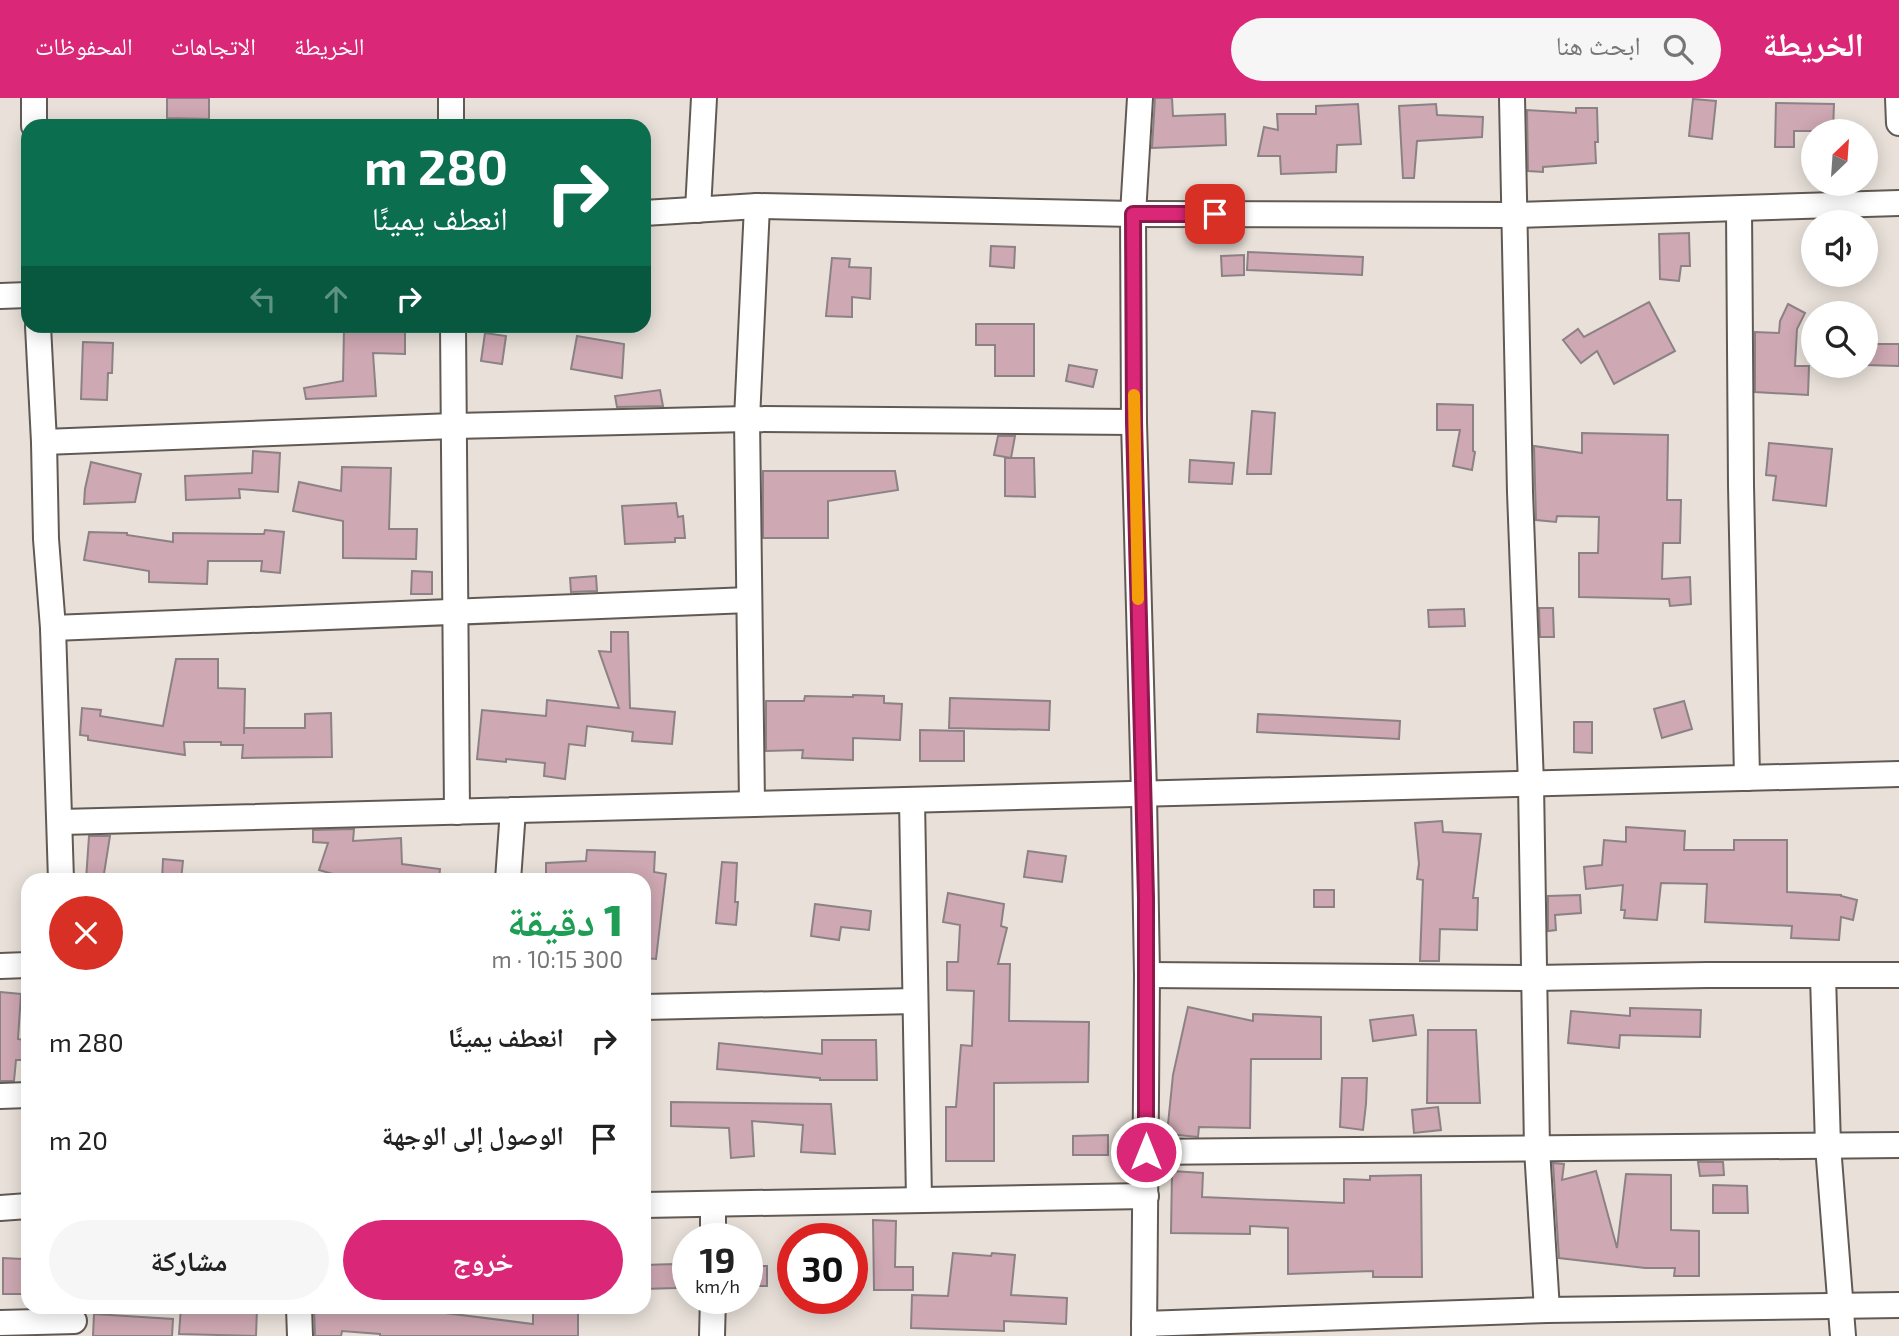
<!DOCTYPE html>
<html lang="ar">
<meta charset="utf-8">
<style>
:root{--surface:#fff;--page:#f6f6f6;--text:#222;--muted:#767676;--accent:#db2777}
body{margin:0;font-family:"Exo 2","Noto Naskh Arabic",sans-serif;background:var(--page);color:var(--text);direction:rtl;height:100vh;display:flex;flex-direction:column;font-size:26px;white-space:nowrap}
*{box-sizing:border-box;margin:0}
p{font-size:23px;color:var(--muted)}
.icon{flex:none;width:38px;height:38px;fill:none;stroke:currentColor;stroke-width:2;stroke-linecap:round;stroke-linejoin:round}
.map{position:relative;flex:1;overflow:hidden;direction:ltr}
.sheet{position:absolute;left:21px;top:775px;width:630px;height:441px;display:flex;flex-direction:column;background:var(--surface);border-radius:21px;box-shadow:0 4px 18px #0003;direction:rtl}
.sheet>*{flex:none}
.hud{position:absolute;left:21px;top:21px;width:630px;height:214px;border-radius:21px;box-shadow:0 4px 18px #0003;direction:rtl;background:#0b6e4f;color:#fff;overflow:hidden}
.needle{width:46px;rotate:25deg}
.buttons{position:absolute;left:1801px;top:21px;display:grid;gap:14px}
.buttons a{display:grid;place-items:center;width:77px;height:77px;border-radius:50%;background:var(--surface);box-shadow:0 4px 18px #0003;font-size:35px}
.speed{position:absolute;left:672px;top:1125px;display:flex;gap:14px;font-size:35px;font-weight:700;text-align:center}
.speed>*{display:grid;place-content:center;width:91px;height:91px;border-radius:50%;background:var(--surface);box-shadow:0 4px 18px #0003;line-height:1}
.speed small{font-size:18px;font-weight:400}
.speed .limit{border:10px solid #d22;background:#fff;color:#111}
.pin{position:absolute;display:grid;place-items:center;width:60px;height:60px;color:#fff;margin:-30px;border-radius:14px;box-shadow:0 4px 10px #0006}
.me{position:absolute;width:77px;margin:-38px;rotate:0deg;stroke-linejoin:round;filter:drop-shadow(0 0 5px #0008)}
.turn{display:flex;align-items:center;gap:24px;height:147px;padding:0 28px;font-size:32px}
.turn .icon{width:91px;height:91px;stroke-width:2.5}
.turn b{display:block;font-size:49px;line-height:60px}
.lanes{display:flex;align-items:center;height:66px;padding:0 28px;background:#0003;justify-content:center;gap:35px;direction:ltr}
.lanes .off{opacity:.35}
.round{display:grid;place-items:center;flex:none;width:74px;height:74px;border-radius:37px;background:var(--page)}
.head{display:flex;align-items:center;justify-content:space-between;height:119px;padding:0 28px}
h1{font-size:42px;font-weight:800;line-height:52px;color:#1e9e55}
.action{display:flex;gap:14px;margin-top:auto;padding:14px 28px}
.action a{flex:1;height:80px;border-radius:42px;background:var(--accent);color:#fff;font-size:28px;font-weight:800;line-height:80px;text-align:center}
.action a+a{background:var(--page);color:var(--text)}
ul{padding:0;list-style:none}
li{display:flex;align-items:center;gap:21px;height:98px;padding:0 28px}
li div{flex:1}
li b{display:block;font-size:26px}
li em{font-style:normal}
header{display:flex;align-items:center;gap:42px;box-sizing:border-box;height:98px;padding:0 35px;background:var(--accent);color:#fff}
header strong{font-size:33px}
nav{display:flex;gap:38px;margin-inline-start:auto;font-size:24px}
.search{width:490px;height:63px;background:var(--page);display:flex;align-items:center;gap:18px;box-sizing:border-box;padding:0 24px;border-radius:38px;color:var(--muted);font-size:26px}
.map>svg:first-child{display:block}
</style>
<header>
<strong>الخريطة</strong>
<div class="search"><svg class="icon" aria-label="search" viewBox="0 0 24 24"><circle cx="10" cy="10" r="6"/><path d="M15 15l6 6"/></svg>ابحث هنا</div>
<nav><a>الخريطة</a><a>الاتجاهات</a><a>المحفوظات</a></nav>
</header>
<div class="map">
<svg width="1899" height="1238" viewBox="0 0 1899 1238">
<rect width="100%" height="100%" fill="#e8e0d9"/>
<g fill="#cea8b3" stroke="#8c8285" stroke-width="2">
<path d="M167,0H209V21L167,20Z"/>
<path d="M1155,0H1172L1173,18L1225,16L1226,47L1152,50Z"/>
<path d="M1693,1L1716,3L1712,41L1689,38Z"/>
<path d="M1776,5L1834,6L1833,33H1794V49H1775Z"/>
<path d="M1358,6L1361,46L1337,47L1336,74L1281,76L1280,58H1258L1264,29L1278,32L1277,16H1316V8Z"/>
<path d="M1436,6L1437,17L1483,19L1482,39L1417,43L1414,80H1403L1399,8Z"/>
<path d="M1576,10H1597L1598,44H1595L1596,65L1543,69V74L1528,73L1527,12L1576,15Z"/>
<path d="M1689,135L1690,168H1681L1679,183L1660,181L1659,136Z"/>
<path d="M991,148L1015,149L1014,170L990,168Z"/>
<path d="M1248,154L1363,159L1362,177L1247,172Z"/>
<path d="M1244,157V177L1222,178L1221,158Z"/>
<path d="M832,160L850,161L849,169L871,170L870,201L852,199V219L826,218Z"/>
<path d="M1649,204L1675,253L1614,286L1597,253L1581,265L1563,242L1578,231L1584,239Z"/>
<path d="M1788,206L1805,215L1797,231L1795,268H1809L1808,297L1755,294V234L1779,235L1780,223Z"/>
<path d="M976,226H1034V278H995V247H976Z"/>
<path d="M344,231L405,233V256L373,255L376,298L306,301L304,290L343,283Z"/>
<path d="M485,235L506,238L502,266L481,263Z"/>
<path d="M577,238L624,246L622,280L571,271Z"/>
<path d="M83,244L113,245L112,275H108L107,302L81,301Z"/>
<path d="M1866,246H1899V268L1866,267Z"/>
<path d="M1069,267L1097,272L1093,289L1066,283Z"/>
<path d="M660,292L663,308L617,309L615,298Z"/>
<path d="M1437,306L1473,307V353L1475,354L1472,372L1453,368L1460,332H1437Z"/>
<path d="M1252,313L1275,315L1271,376H1247Z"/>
<path d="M1582,335L1668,337L1667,402H1681L1680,445H1663L1662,481L1690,479L1691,506L1670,508L1669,501L1579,499V455H1598L1599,419L1557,418L1556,424L1536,422L1534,348L1582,355Z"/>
<path d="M998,338H1015L1011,360L994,357Z"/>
<path d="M1769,345L1832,351L1826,408L1773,402L1776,378L1766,377Z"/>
<path d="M253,353L280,355L278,394L239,391L240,400L186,402L185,378L252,375Z"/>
<path d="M1005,360H1034L1035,399L1005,398Z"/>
<path d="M1190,362L1234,365L1232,386L1189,384Z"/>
<path d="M91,364L141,376L135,404L84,406L85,391Z"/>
<path d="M342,369L391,370L389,431H417L416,461L343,460V423L293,413L299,384L341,393Z"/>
<path d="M763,373H895L898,392L828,403V440H763Z"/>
<path d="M676,405L678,419L683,418L685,440H675V444L625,446L622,408Z"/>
<path d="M265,432L284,434L280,475L261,473L262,463H208L207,486L149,484V473L84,462L89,434L127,435V437L173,444V435L264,436Z"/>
<path d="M412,473L432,474V496H411Z"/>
<path d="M596,478L597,493L571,494L570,480Z"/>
<path d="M1539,510H1553L1554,539H1540Z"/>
<path d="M1464,511L1465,528L1429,529L1428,512Z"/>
<path d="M611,534H628L630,610L675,614L672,646L632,643L633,634L587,628L585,648L569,646L565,681L544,678L545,665L506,661V664L477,661L482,612L546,618L547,602L619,610L599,553L611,554Z"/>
<path d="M176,561H218V590L245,591L244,636V630H305V616L331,615L332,659L242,660L243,647H221V644H184L185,657L88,642V638L80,637L82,610L101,612L100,618L163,628Z"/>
<path d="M853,597L884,598V605L902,606L900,642L853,640V662L802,660L803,652L766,653V603H804L805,598L853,599Z"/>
<path d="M950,600L1050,603L1049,632L949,630Z"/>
<path d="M1684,603L1692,631L1662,640L1654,611Z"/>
<path d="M1258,616L1400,623L1399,641L1257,634Z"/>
<path d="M1574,624H1592V655L1574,654Z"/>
<path d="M920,632L964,633V663H920Z"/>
<path d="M1442,723L1443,734L1481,736L1473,800H1478L1477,832L1440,831L1439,863H1420L1423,782L1417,781L1419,766L1415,725Z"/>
<path d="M1626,729L1685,733L1684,752H1734V742H1787V794L1841,797V798L1857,802L1853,822L1841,819L1839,842L1791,840L1792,828L1705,824L1707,786L1661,785L1657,822L1624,820L1625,812H1621L1623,787L1586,791L1584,769L1602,767L1604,742L1626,744Z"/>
<path d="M354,731L353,743L401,740L402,766L440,771L439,782H333V776L319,772L328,745L313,744V732Z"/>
<path d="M89,738H110L103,782H86Z"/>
<path d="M587,752L655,754L654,774L666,776L656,861L644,860V782H546V765L586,763Z"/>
<path d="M1028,753L1066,758L1062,784L1024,779Z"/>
<path d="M163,761L183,763L181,782H162Z"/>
<path d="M722,764L737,765L735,804H738L736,827L716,825Z"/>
<rect x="1314" y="792" width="20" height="17"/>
<path d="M948,795L1004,806L1001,828L1007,830L998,866H1010L1009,923L1089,924L1088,984L994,985V1063H946V1009H956L961,947L972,948L974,893L947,892V864H958L960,827L943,824Z"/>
<path d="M1580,797L1581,815L1555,817L1556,832L1548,833V798Z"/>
<path d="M815,806L871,813L869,832L841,829L839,842L811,838Z"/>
<path d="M0,894L21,896L18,941L24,942L22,962H16L14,983H0Z"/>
<path d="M1188,909L1253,923V916L1321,919V961H1251L1250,1030L1199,1029L1198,1039L1167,1036L1173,977Z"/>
<path d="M1630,910L1701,912L1700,939L1620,937L1619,950L1568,945L1571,913L1630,918Z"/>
<path d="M1413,917L1416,937L1373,943L1370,922Z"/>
<path d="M1428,932H1476L1480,1005H1427Z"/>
<path d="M822,942H876L877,982H820V980L717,971L719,945L822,956Z"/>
<path d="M1342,980H1367L1366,1006L1363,1032L1340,1029Z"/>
<path d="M671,1004L831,1006L835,1056L801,1054L803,1027L752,1023L754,1058L731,1060L729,1030L671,1028Z"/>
<path d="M1438,1009L1441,1032L1414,1035L1412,1012Z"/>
<path d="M1108,1037V1057H1073V1038Z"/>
<path d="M1698,1064H1723L1724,1077L1700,1078Z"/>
<path d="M1553,1065L1564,1066L1562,1082L1596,1073L1617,1150L1626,1076L1671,1077V1132L1699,1133V1178H1674L1675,1170H1645L1559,1160Z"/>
<path d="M1172,1073L1203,1075L1202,1099L1344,1105V1081L1370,1082V1078L1421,1077L1422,1179H1373V1173L1288,1176V1130L1250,1128V1136L1171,1135Z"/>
<path d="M1713,1087L1747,1088L1748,1115H1713Z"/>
<path d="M873,1122L896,1123L895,1169H913V1192H874Z"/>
<path d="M953,1155L991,1158L992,1155L1015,1157L1011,1197L1067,1200L1066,1226L1004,1223V1233L911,1230L912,1197L948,1198Z"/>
<path d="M3,1160L22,1161V1196H3Z"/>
<path d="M675,1166L676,1190L644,1191V1167Z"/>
<rect x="747" y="1168" width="20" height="20"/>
<path d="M181,1209L257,1210L256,1238L179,1236Z"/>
<path d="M314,1210L437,1214L533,1226V1215H551V1210H578V1238H380V1236L342,1233L341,1238H315Z"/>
<path d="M94,1216L173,1221L172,1238H93Z"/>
</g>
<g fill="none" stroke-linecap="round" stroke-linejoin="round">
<defs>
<g id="street">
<path d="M34,0V28"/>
<path d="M451,0V28"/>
<path d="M1140,0L1133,116L1134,324L1144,696L1147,877L1144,1238"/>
<path d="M1512,0L1520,394L1531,686L1537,1051L1547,1212"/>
<path d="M1898,0L1899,25"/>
<path d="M1739,111L1741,387L1747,680"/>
<path d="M698,112L704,0"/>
<path d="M644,115L757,108L1133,116L1515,117L1899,105"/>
<path d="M0,198L28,197"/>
<path d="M38,228L44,344L46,441L53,530L61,782"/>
<path d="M453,228L457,714"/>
<path d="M44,344L453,328L747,321L1134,324"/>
<path d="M53,530L749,502"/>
<path d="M912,702L919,1102"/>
<path d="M752,706L747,321L757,108"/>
<path d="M61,724L1899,676"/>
<path d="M508,782L513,712"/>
<path d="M0,868L28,867"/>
<path d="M1147,877L1534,880L1707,877H1899"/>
<path d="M1823,878L1828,1048L1843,1238"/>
<path d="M644,909L915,903"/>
<path d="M0,998L28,997"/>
<path d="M1146,1054L1899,1047"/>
<path d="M644,1107L1146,1098"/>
<path d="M0,1110L28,1108"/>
<path d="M713,1141V1106"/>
<path d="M299,1209L300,1238"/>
<path d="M0,1225L74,1223"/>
<path d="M1144,1226L1547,1212L1899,1207"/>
<path d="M712,1238L713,1200"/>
</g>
</defs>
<use href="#street" stroke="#615a54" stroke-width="28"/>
<use href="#street" stroke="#fff" stroke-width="24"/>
</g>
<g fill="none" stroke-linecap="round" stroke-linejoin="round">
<defs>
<path id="route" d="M1146,1054V800L1134,324L1133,116H1215"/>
</defs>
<use href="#route" stroke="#8e194d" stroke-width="18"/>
<use href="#route" stroke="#db2777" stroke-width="12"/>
<path stroke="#f59e0b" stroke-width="12" d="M1134,297L1138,501"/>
</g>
</svg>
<div class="buttons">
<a><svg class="needle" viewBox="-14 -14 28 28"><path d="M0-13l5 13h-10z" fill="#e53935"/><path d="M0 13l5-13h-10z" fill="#767676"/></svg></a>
<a><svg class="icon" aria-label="sound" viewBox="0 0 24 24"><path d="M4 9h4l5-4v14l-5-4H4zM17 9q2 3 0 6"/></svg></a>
<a><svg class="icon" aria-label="search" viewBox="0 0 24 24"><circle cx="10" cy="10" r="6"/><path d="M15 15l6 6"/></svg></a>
</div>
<div class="speed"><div>19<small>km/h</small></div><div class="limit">30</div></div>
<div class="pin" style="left:1215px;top:116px;background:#d93025"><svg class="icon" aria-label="arrive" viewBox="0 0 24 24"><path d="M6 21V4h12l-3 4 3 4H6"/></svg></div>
<svg class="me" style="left:1146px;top:1054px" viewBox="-20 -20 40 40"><circle r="17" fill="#db2777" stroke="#fff" stroke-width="3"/><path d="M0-11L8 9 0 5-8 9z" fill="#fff"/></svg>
<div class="hud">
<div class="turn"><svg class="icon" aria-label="right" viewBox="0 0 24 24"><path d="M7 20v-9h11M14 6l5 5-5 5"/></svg><div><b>280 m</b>انعطف يمينًا</div></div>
<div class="lanes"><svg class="icon off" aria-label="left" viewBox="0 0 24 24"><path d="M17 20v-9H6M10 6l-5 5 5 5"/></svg><svg class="icon off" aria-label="ahead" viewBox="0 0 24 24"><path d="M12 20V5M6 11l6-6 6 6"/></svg><svg class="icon" aria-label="right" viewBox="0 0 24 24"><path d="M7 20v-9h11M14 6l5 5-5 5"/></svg></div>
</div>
<section class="sheet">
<div class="head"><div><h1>1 دقيقة</h1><p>300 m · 10:15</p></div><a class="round" style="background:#d93025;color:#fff"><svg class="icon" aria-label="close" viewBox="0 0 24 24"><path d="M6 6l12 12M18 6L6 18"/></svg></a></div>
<ul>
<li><svg class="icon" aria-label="right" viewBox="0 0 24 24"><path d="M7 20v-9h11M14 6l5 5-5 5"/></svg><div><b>انعطف يمينًا</b></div><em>280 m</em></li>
<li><svg class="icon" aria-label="arrive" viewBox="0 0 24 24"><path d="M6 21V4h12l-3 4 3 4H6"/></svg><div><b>الوصول إلى الوجهة</b></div><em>20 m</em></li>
</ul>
<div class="action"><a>خروج</a><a>مشاركة</a></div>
</section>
</div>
